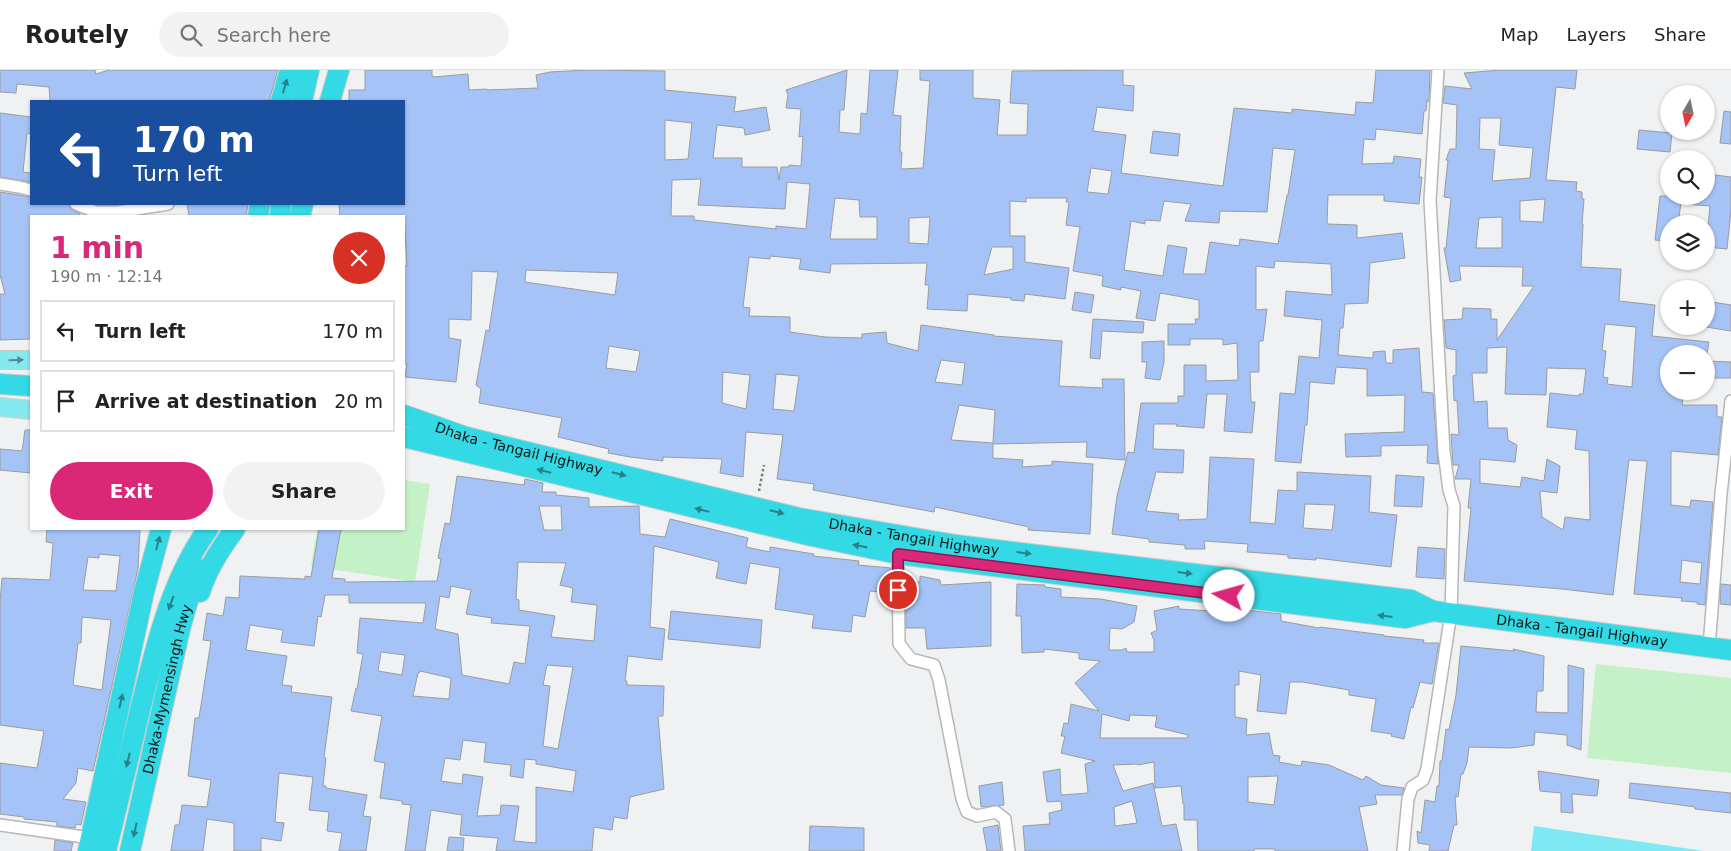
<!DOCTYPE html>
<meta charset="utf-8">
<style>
:root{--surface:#fff;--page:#f2f2f2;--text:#222;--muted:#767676;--line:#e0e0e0;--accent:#db2777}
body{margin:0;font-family:"DejaVu Sans",sans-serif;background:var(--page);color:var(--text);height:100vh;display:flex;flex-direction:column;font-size:19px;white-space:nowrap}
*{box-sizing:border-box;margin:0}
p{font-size:16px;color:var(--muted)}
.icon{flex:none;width:28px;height:28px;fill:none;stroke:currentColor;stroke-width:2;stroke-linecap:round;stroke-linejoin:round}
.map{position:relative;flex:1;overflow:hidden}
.details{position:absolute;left:30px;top:145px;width:375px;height:315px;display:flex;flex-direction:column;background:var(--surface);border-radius:0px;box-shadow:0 1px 4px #0004}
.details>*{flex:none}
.hud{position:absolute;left:30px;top:30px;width:375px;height:105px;border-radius:0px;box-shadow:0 1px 4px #0004;background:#1a4fa0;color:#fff;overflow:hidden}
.needle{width:32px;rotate:189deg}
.buttons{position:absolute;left:1660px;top:15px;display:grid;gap:10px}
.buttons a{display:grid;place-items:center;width:55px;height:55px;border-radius:50%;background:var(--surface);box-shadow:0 1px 4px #0004;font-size:25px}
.pin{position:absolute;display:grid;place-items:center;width:42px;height:42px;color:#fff;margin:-21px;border:2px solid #fff;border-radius:50%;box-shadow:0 1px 5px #0007}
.me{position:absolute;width:55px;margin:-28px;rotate:277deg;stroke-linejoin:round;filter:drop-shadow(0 0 4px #0008)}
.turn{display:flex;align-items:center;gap:18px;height:105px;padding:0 20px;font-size:22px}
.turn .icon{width:65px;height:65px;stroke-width:2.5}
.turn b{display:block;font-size:35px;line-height:42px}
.round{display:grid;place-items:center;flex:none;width:52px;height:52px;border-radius:26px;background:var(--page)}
.summary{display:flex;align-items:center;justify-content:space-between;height:85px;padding:0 20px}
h1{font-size:30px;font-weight:700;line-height:38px;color:var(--accent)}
.primary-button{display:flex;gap:10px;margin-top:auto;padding:10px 20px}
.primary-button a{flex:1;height:58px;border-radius:30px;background:var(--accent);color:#fff;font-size:20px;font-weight:700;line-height:58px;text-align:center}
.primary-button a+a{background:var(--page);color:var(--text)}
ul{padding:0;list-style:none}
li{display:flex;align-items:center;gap:15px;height:62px;margin:0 10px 8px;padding:0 10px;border:2px solid var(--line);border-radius:0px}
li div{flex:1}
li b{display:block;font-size:19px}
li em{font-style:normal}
header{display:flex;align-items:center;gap:30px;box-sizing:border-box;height:70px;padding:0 25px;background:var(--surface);border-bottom:1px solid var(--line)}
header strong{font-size:24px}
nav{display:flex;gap:28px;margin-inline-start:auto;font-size:18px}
.search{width:350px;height:45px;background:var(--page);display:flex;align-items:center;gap:12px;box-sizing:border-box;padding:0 18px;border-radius:28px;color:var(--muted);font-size:19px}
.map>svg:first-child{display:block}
</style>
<header>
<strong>Routely</strong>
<div class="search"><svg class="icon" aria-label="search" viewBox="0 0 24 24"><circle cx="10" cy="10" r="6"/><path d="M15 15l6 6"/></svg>Search here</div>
<nav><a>Map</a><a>Layers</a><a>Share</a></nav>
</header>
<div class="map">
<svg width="1731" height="781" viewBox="0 0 1731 781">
<rect width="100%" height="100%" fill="#f0f1f2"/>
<g fill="#c4f1c5">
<path d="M404,410L430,414L415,512L311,496L317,459H404Z"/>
<path d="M1596,594L1731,608V703L1587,688Z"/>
</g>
<path fill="#7fe9f3" d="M1534,756L1704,781H1531Z"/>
<g fill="#a5c3f6" stroke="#9b9c9d" fill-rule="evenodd">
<path d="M0,0H95L96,4L109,0H278L269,31H50L49,17L17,14L16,23L0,22Z"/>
<path d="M365,0H432V6L434,7L468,4L469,20L487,19V20L538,18L536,5L550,2L588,0L665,1V20L736,27L734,42L766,37L770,60L745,65L744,58L717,55L713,88H742V97H777L779,110L781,97H789V95L801,96L803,66L799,67L801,39L786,38L788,25L786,20L847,0L844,40H840L839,62L860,64L861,43L867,44L870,0H898L893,45L901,46L900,82H902L901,99L923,98L930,11L920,10V0H973V28L1000,30L997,65H1027L1028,34L1010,33L1012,1L1123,0V15L1134,16L1133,41L1097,37L1093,61L1126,65L1121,103L1223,116L1234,38L1292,43V39L1355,45L1356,32L1373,33L1376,0H1430L1429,31H1427L1426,41H1424L1422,64L1376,59L1375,70L1364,69L1362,94L1393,93L1394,86L1421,89L1419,107H1422L1419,134L1384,131V125H1328L1327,154L1357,155V168L1402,163L1405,188L1370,193L1368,233L1345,234L1343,258H1340L1338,285L1373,288V282L1385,281L1386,293H1393V280L1419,278L1422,322L1433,323L1438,394L1427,393L1428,375L1381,376V386L1346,387L1345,364L1404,362L1405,325L1367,326V299L1336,297L1334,314L1310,312L1307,355H1305L1301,393L1275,391L1280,323L1295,324L1299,286L1319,288L1322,250L1284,246L1286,221L1332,225L1331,194L1275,191L1274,198L1256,196V240L1267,239L1263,271H1259V302H1250L1251,332H1255L1252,363L1224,361L1227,324H1207L1204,358L1176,356L1177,354H1154L1153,379L1184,380L1183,403L1156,402L1146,441L1179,444L1178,450L1207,449L1210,387L1254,389L1250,452L1275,454L1278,420L1297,421V402L1371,406L1369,442L1397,445L1391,497L1316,488V490L1288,488V485L1247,482L1248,474L1204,471L1205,479H1185V475L1149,472V469L1112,464L1117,426L1128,382L1134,383L1141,333H1178V326H1184V295H1206V311L1238,310L1237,273L1223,275V269H1190V275H1168V254H1196L1195,249H1199V230L1160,223L1155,251L1136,248L1141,221L1121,217V220L1102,216L1103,206L1073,201L1080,157L1066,155L1069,132H1066L1067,128H1026V132L1010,131V166H1025V192L1069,198L1065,229L1025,224L1024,231L1011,230V228L968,224L967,241L927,239L929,215H925L927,193L831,194L830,203L799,199L801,189L770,186V189L749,187L743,237L750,238L749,246L790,247V262L825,267L862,268V264L886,262L887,273L918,281L921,255L994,265V266L1062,271L1059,316L1103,318L1102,309H1124L1125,390L1086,387L1087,372L993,374V388L1023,390L1022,397L1052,395V391L1093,394L1090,464L1028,460L1029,457L935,437L934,442L813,420L814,414L777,409L783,365L746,362L743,407L720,403L722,389L663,387V391L630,387L608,383L609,379L558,367L562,348L479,333L481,319L476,315L486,260L489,261L498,202L472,201L471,250L449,249V268L461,270L456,312L405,307L407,294H404V196H407L404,146H340L339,134H404V31H349V20H365ZM665,50L692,53L688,89L665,90ZM1273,78L1295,80L1288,125H1287L1278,174L1240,169L1239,176L1210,172L1205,204H1183L1187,178L1168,175L1163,206L1124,200L1131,151L1145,154V150L1160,151L1164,131L1191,134L1185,151L1219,153L1220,141L1267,142ZM1091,98L1112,101L1108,124L1087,122ZM701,109L698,135L785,139L787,112L810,114L806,159L776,156V159L694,150V146H671L672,110ZM835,128L859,130L860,147H877V169H830ZM930,147L928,174L909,173V148ZM992,177H1013V199L984,205ZM526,200L618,203L615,225L525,212ZM609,276L640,281L636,302L606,298ZM941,290L965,293L962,315L935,312ZM723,302L750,305L746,339L722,333ZM776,304L799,306L794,341L773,339ZM959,335L995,340L993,373L951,370ZM1305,434L1335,435L1332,460L1303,458Z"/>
<path d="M1501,0H1577L1575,19L1556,17L1546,110L1577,112L1576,121L1582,122V129H1584L1582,154H1583L1581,197L1621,199L1619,231L1655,235L1652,266L1709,272L1707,284H1669V321H1684L1682,335H1717V347H1722L1718,385L1671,381V435L1690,437L1691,430L1713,432L1705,535L1697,534V532L1681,531L1682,528L1634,524L1647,391L1629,390L1613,525L1562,519L1464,511L1471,438H1468L1471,409H1455L1459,395H1453L1451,364L1459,365L1457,330L1454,331L1453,306L1456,305V280L1446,278L1444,250L1462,249L1463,238L1491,239V249H1497V270L1534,216H1522L1523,197L1459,196L1461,210L1450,212L1444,178H1446L1451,128L1444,127L1448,90H1446L1450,79H1456L1457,35L1443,33L1445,16L1472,19L1464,3ZM1480,48H1501L1499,75L1533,78L1530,108L1492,111L1495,80L1479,79ZM1545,129L1543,152L1520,151V131ZM1502,147V178H1476L1479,148ZM1605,254L1636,257L1632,317L1607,314L1608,308L1603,307L1606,281L1602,280ZM1507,277L1505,324L1546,325L1547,298L1586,299L1583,324H1579V326L1550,323L1547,357L1577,360L1575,379L1589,381L1590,450L1565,447L1563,460L1542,447L1540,421L1557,423L1560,396L1547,389L1544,411L1522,407L1520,417L1480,413V389L1515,392L1517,375L1508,370L1507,358H1488L1487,331L1474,332L1472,303H1487V278ZM1682,490L1702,493L1700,514L1680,512Z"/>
<path d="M1724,41L1731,42V74L1720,73Z"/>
<path d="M0,43L31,47V64L27,63L23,102L31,103V112L0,107Z"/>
<path d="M1639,60L1672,63L1670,82L1637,79Z"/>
<path d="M1153,61L1180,64L1178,86L1150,83Z"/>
<path d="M1715,105L1731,107V140L1727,179L1706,177L1710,136L1685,134V126H1706V107L1715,108Z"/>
<path d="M0,122L31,127V134H69L70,139L80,144V146H31V269L0,270V224H5L0,205Z"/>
<path d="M1660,126H1682L1678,154H1669V171L1655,170Z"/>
<path d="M187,134H248L246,146H189Z"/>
<path d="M1075,222L1094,225L1091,243L1072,240Z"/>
<path d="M1706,231L1731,235V261L1706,257Z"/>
<path d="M1093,249L1144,252L1143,263L1102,261L1100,289L1090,288Z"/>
<path d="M1164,271V292L1160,310L1145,308L1147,292H1142V272Z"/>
<path d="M1706,291L1731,292V308H1706Z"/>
<path d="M25,360H31V403L0,400V379L22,381Z"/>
<path d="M1396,405L1424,407L1422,437L1394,436Z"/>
<path d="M457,406L524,415L525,409L543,413L542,422H556V425L589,428V437L639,436L640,464L665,467L670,449L748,468L746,477L770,482V477L814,484L813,486L859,491L858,495L891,498V523L870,521L865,547L853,545L851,562L812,558L814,545L775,539L780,498L750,493L746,514L716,508L719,492L654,476L650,557L665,559L662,590L628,586L625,611H627V615L664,616L663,646H658L664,719L630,727L627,749L614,747L612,760L594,757L592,781H496L498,768L460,765L462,745L431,740L425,781H405L411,735L402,734V731L380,728L385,693L374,691L382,646L351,641L356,618L357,619L363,584L357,583L360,548L423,553L426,533H349V525H325L321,547L318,546L314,576L281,572L283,560L250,555L246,580L287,586L282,615L292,616L291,622L332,627L324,687L326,688L323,716H326V718L367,725L363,746L371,747L366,781H339L342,763L327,761L329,742L309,740L313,707L279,703L275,752L284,753L281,771L261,768V781H234V753L207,749L203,781H171L175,755H179L182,735L207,737L211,710L188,706L195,648H199L211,571L203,570L207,543L223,546L226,527L239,528L240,506L305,509V506L311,507L319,459H341L332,508L345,509V512L437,511L441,489L438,488L445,453L450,454ZM539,436H561L562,460H544ZM518,492L566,493L560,515L573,518L571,532L597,535L594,571L551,567L555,546L519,540V530L516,529ZM451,516L471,520L466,544L492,548L491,553L530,556L525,594L514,592L509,614L462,605L458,564L435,559L440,526L449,528ZM381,582L405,585L402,605L378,601ZM547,595L573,597L558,679L543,676L550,616L543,615ZM420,601L451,608L449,629L413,626L418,603H419ZM463,670L486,673L484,692L511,695L510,706L523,708L525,689L536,690V694L576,701L573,722L536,717V773L514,771L519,736L501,735L500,745L477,746L483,707L463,704L462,714L441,711L445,688L460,690Z"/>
<path d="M47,459H140L138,499L93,701L78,698L76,713L63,729L86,732L81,755L76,754L75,758L57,756V752L24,749V747L0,744V693L37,698L44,661L0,655V532L2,508L50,510L53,473L46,472ZM99,484L120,486L116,521L83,520L88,487L99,488ZM82,547L111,550L102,620L73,615L78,573H81Z"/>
<path d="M1418,477L1445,479L1444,509L1416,507Z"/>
<path d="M920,506L940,510L941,515L991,512V576L927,579L925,558H906V512H920Z"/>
<path d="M1017,514L1045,515V517L1061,519V527L1101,529L1137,536L1134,552L1122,559L1110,558L1109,580H1122L1126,578L1127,582H1154V570L1151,563L1157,560L1154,541L1179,536V539L1211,541V536L1281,544V551L1319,558L1320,557L1384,565V566L1424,570L1423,573H1439L1432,614L1420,612L1413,638L1411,637L1404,669L1391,666L1392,664L1371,661L1376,629L1349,625V620L1302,612H1290L1286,644L1257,641L1261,605L1239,601V615H1235V647L1247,649L1246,665L1269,663L1273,685L1280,686L1279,692L1301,696L1302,691L1329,695L1363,710L1366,706L1381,715L1404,718L1402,725H1375L1377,734L1359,737L1368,781H1275V779H1254V781H1198L1197,750H1184V734H1183L1181,716L1155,718L1154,692L1138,695L1137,694L1113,695L1123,721L1153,713L1162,756L1176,754L1182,781H1025L1023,756L1050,754L1049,743L1062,740L1061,731L1047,732L1043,702L1060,699L1061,725L1088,723L1085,694L1095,691L1061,683L1065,666H1061L1064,653L1068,654L1071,634L1099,641L1075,613L1100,591L1079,589V583L1044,579V582L1022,583L1021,546H1016ZM1102,644L1129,651L1130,645L1157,646L1155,657L1188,665L1187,668H1100ZM1278,706L1274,735L1248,732V707ZM1132,731L1137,753L1115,756L1114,737Z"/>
<path d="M1721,514L1731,515V535L1720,534Z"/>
<path d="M671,541L762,550L760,578L668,569Z"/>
<path d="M1461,576L1514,581L1513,579L1544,586L1543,621H1537L1536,642L1568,643V595L1584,599L1581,680L1567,675V665L1535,662L1534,675L1511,678L1469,677L1467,693L1463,704H1461L1458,727L1455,726L1457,755H1454L1448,781H1429L1430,775L1418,773L1417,761L1421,763L1425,730L1435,732L1437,716H1439L1440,691H1442L1446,659L1449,660L1456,625Z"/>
<path d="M1538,701L1599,710L1597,726L1572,724L1573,743L1561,742V723L1540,721Z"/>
<path d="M1002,712L1004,735L981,737L979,716Z"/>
<path d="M1630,713L1731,723V743L1695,739V737L1629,728Z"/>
<path d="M998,755L1001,781H987L983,758Z"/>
<path d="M810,756L864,758V781H809Z"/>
<path d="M449,767L464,768L463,781H447Z"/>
<path d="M55,770L73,773L71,781H54Z"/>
</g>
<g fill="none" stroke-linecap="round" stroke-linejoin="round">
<defs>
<g id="street">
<path d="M0,114L19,117L31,120"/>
<path d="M76,134L96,142H118L168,134"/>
<path d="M898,484L899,574L911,589L934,595L939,610L962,729L967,742L977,746L996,742L1005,749L1009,781"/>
<path d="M1709,577L1721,424L1731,331"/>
<path d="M0,755L91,768"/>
<path d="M1403,781L1408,729L1412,717L1423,710L1427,699L1451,543L1454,436L1449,420L1444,382L1430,130L1438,0"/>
</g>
<g id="primary">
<path d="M0,290H31"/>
<path d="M0,337L31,340"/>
</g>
<g id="highway">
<path d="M281,31L290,0"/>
<path d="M302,31L309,0"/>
<path d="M330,31L339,0"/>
<path d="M258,146L260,134"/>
<path d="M280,146L281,134"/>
<path d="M300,146L303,134"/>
<path d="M0,314L31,316"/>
<path id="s1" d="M404,345L466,367L799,448L956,475L1411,530L1433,541L1731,580"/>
<path d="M404,367L812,466L898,484L1405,548L1433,541"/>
<path d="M200,522C207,499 220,479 235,459"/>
<path d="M88,781L144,522L161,459"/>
<path d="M106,781C118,733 129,685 141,636C156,576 171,510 208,459"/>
<path id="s2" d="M130,781L180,559L197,498"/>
</g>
</defs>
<use href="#street" stroke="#b6b7b8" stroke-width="14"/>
<use href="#primary" stroke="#ccc" stroke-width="20"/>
<use href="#highway" stroke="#ccc" stroke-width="22"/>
<path stroke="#797a7a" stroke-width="2.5" stroke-dasharray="2.5 2.5" stroke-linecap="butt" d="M759,421L764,395"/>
<use href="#street" stroke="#fff" stroke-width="11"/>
<use href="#primary" stroke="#85e9ef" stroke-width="18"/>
<use href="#highway" stroke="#33dae5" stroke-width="20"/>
</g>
<defs><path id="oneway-solid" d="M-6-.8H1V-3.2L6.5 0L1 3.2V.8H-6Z" transform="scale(1.25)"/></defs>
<g fill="#268389">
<use href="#oneway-solid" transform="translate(285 16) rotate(-74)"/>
<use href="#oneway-solid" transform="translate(544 401) rotate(-166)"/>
<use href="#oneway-solid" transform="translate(619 404) rotate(14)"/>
<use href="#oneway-solid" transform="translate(702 440) rotate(-166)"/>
<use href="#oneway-solid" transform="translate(777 442) rotate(14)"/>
<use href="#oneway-solid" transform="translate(158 473) rotate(-75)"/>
<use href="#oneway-solid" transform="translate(860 476) rotate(-169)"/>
<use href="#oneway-solid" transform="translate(1024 483) rotate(7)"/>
<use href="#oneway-solid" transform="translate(1185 503) rotate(7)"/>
<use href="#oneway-solid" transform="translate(171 533) rotate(110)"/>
<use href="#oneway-solid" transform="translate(1385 546) rotate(-173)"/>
<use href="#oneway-solid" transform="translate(121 631) rotate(-77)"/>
<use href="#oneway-solid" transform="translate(128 690) rotate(104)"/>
<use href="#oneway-solid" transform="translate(135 760) rotate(103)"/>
</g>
<use fill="#548b8e" href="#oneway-solid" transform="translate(16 290) rotate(-1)"/>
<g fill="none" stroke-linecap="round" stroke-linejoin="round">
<defs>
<path id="route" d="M898,520V484L1229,526"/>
</defs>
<use href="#route" stroke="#8e194d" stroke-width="12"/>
<use href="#route" stroke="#db2777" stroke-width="9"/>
</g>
<g text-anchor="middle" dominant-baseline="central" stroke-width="5" stroke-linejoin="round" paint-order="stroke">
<g font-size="14" fill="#171818" stroke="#f0f1f2">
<text stroke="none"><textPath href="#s1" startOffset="120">Dhaka - Tangail Highway</textPath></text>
<text stroke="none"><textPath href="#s1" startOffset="525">Dhaka - Tangail Highway</textPath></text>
<text stroke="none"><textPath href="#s1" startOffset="1201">Dhaka - Tangail Highway</textPath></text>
<text stroke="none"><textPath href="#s2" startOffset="166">Dhaka-Mymensingh Hwy</textPath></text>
</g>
</g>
</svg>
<div class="buttons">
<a><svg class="needle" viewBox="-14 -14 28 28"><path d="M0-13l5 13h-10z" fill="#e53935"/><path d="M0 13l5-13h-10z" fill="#767676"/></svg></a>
<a><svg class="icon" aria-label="search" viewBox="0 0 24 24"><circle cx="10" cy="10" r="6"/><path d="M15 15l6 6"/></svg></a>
<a><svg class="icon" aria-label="layers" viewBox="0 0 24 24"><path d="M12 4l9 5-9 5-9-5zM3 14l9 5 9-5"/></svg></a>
<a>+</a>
<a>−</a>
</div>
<div class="pin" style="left:898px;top:520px;background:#d93025"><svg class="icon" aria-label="arrive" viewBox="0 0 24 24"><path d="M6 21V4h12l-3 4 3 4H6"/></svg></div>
<svg class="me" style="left:1229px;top:526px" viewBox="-20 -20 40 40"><circle r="19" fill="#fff"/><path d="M0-13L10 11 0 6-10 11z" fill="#db2777"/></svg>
<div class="hud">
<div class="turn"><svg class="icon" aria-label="left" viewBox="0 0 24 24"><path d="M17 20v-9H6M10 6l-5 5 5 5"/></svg><div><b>170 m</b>Turn left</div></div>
</div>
<section class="details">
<div class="summary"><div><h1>1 min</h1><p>190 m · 12:14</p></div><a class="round" style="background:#d93025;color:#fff"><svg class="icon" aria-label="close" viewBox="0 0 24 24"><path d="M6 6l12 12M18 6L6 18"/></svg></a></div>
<ul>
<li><svg class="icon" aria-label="left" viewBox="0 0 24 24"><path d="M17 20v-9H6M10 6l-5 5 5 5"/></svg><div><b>Turn left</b></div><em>170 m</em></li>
<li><svg class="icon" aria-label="arrive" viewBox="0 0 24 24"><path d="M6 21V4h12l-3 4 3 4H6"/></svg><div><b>Arrive at destination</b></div><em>20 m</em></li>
</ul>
<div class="primary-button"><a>Exit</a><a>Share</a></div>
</section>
</div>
